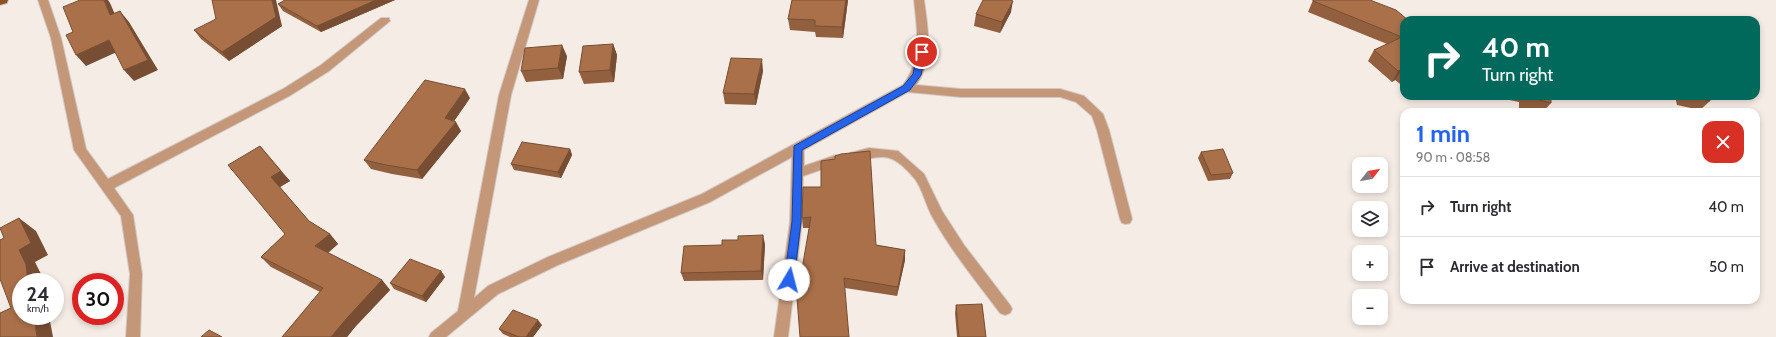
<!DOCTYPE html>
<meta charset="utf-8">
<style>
:root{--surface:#fff;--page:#f7f7f7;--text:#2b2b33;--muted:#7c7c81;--line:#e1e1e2;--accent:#2563eb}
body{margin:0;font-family:Cabin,sans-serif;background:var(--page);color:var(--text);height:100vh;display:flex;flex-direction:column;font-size:15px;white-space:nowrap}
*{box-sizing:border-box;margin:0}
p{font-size:13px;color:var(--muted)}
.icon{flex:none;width:22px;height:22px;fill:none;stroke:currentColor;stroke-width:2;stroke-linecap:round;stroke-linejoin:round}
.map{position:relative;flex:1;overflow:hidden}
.panel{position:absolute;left:1400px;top:108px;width:360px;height:196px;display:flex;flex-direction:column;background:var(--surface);border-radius:12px;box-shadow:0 2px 6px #0003}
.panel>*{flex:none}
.top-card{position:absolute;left:1400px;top:16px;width:360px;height:84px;border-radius:12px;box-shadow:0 2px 6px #0003;background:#00695c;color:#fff;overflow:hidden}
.needle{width:26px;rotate:59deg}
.fabs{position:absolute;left:1352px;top:157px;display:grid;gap:8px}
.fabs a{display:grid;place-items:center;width:36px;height:36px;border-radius:8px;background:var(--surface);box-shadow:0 2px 6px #0003;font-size:20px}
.speed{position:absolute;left:12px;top:273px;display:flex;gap:8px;font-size:20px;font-weight:700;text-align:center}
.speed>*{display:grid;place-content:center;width:52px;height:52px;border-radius:50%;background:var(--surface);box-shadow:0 2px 6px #0003;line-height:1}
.speed small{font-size:10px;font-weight:400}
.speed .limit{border:6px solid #d22;background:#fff;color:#111}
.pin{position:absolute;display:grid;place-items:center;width:34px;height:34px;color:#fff;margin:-17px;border:2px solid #fff;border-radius:50%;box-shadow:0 1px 4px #0007}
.me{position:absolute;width:44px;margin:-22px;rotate:8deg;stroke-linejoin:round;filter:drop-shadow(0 0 3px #0008)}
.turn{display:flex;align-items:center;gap:14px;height:84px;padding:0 16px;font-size:18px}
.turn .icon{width:52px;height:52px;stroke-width:2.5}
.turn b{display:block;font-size:28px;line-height:34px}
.round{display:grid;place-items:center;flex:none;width:42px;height:42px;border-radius:12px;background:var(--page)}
.overview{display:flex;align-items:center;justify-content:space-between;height:68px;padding:0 16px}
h1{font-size:24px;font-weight:800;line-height:30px;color:var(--accent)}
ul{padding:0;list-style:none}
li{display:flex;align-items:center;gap:12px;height:60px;padding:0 16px;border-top:1px solid var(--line)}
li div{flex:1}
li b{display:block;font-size:15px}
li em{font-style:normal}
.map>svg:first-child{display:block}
</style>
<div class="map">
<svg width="1776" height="337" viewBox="0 0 1776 337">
<rect width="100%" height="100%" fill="#f6ece6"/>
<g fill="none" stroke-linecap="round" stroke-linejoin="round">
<defs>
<g id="minor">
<path d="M38,0H48L61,38L86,149L108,179L283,89L321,65L381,18H389L390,21L329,71L291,95L114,188L133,215L142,274L140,337H126L130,274L121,216L74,150L51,38Z"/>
<path d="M529,0H539L511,95L474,298L488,286L548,257L702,194L903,85C923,59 917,30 914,0H924C928,28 934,61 916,85L961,89H1060L1084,96L1103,114L1109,130L1132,219L1130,223L1126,224L1122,223L1120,219L1097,130L1092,116L1076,102L1060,97H961L908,92L804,150V166L836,155L840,157L842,160L840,163L803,176L802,222L788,337H774L790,222L792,157L710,202L558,265L498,294L446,337H429L431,333L458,311L499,95Z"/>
<path d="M869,148L898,151L924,174L942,211L964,245L1010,305L1012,309L1010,313L1005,315L1000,313C977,282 952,252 933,218C926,206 923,190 915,179C910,173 900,162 892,159C879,153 862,163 850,159L848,156L850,153Z"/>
</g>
<path id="major" d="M0,0H8L7,3L0,5Z"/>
</defs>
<use href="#minor" stroke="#d2c9c4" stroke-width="2"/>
<use href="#major" stroke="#d2c9c4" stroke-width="2"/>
<use href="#minor" fill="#c49779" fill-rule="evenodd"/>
<use href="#major" fill="#8f5122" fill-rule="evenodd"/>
</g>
<g fill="#92603f">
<path d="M285,0H395L321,32L283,11L278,4Z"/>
<path d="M792,0H848L843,38L816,37L815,32L790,30L788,19Z"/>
<path d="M1313,0L1404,20V87L1395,80L1392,82L1368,61L1374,50L1387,44L1308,12Z"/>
<path d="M1011,12L1000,33L974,26L976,14Z"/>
<path d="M282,26L229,61L201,39L194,30Z"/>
<path d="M613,44L617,55L614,82L584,84L579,72Z"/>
<path d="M567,56L563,79L526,82L521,71Z"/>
<path d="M763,71L756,105L725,104L723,93Z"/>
<path d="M1415,96H1426L1420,100Z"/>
<path d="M1500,96H1551V103L1543,112H1532L1519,108V102L1500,98Z"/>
<path d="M1675,96H1709L1710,101L1700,110L1677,105Z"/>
<path d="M470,98L454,121L461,131L422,179L392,174L371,169L364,160Z"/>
<path d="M260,146L290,181L280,187L309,221L330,234L338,244L328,253L382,280L390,290L355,327L347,337H282L320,292L271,267L261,257L285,234Z"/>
<path d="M570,149L572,155L561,178L514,170L511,164Z"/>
<path d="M1201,152L1233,173L1230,179L1208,181L1198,158Z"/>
<path d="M803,187L876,245L905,250V260L897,296L845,288L809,228H803L802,218Z"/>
<path d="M765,244L763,280L684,281L681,273Z"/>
<path d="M441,271L445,277L426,302L394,289L390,283Z"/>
<path d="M956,305L986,337H957L955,313Z"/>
<path d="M542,325L533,337H510L503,334L499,329Z"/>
</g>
<g fill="#774e33">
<path d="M104,0H108L110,3L120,26L110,15Z"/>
<path d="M272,0H276L282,26L229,61L222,52Z"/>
<path d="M376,0H395L321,32L317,26Z"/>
<path d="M846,0H848L843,38L842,27Z"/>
<path d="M1013,1L1011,12L1000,33L1002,22Z"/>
<path d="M120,11L129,22L158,70L134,81L124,70Z"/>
<path d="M109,40L119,51L86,66L76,55Z"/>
<path d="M613,44L617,55L614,82L610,70Z"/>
<path d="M562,45L567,56L563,79L558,68Z"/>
<path d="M762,59L763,71L756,105L754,94Z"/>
<path d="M1402,70L1395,80L1392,82L1398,71Z"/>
<path d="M465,89L470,98L450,127L445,118Z"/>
<path d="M1423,96H1426L1420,100Z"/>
<path d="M456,122L461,131L422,179L417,170Z"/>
<path d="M570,149L572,155L561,178L558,172Z"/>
<path d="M281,171L290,181L280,187L271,177Z"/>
<path d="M19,218L36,231L48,255L35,262L42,276L43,282H28L19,250Z"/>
<path d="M330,234L338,244L324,256L315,246Z"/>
<path d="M763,235L765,244L763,280L761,271Z"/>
<path d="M905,250V260L897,296L898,287Z"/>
<path d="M441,271L445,277L426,302L422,296Z"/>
<path d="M382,280L390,290L355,327L347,337H331L347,318Z"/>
<path d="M34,316H49L53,337H37Z"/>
<path d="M538,320L542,325L533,337H526Z"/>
</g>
<g fill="#aa7049" stroke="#774e33">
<path d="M80,0H104L110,15L120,11L148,60L124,70L109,40L76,55L66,35L73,32L63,7Z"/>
<path d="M212,0H272L276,17L222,52L194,30L216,19Z"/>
<path d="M285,0H376L317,26L278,4Z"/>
<path d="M792,0H846L842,27L815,26V20L788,19Z"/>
<path d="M983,0H1011L1013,1L1002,22L976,14Z"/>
<path d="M1313,0H1370L1396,10L1408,20H1404V71L1402,70L1398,71L1374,50L1402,37L1313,1Z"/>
<path d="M613,44L610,70L579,72L583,46Z"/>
<path d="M562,45L558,68L521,71L525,48Z"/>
<path d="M731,58L762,59L754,94L723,93Z"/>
<path d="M425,80L465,89L445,118L456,122L417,170L386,165L364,160Z"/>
<path d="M1528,96H1551V103L1528,97Z"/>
<path d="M1688,96H1709L1710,101Z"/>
<path d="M522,142L570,149L558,172L511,164Z"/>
<path d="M260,146L281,171L271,177L309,221L330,234L315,246L382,280L347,318L331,337H282L323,288L261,257L285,234L228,165Z"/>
<path d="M1223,149L1233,173L1211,175L1201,152Z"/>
<path d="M870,151L876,245L905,250L898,287L844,278L849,337H800L797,298L811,217L802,218L803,187H821V161L835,159V156L841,154Z"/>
<path d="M19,218L31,243L19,250L26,264L28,282H21V316H34L37,337H0V313L11,308L0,279V240L4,238L0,228Z"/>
<path d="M763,235L761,271L681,273L684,246L722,245V240H738V236Z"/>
<path d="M410,259L441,271L422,296L390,283Z"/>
<path d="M982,304L986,337H959L956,305Z"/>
<path d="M513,310L538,320L526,337H519L499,329Z"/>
<path d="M209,330L222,337H201Z"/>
</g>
<path fill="#2563eb" stroke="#184099" d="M922,49L926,52L921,75L910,90L802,150L801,222L794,280L792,283L789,284L785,283L784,280L792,222L794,146L903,86L913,74L917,52Z"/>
</svg>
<div class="fabs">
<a><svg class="needle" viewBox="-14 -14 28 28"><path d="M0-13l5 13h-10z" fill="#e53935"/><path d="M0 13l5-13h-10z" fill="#7c7c81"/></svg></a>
<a><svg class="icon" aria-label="layers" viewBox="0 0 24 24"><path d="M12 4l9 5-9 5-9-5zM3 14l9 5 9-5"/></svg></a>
<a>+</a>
<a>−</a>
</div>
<div class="speed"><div>24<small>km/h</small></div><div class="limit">30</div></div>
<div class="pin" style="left:922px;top:52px;background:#d93025"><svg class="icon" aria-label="arrive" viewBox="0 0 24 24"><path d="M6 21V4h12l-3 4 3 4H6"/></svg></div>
<svg class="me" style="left:789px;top:280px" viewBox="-20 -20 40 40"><circle r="19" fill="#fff"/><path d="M0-13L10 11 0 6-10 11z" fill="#2563eb"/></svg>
<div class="top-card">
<div class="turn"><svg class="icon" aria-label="right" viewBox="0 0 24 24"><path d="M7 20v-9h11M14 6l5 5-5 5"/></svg><div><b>40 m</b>Turn right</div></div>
</div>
<section class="panel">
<div class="overview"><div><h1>1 min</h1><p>90 m · 08:58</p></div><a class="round" style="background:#d93025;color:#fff"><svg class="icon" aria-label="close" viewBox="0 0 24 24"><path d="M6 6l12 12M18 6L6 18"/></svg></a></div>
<ul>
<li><svg class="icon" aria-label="right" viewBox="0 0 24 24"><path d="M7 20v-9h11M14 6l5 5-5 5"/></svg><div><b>Turn right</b></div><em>40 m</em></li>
<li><svg class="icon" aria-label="arrive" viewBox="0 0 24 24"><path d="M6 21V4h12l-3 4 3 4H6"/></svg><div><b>Arrive at destination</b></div><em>50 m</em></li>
</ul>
</section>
</div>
